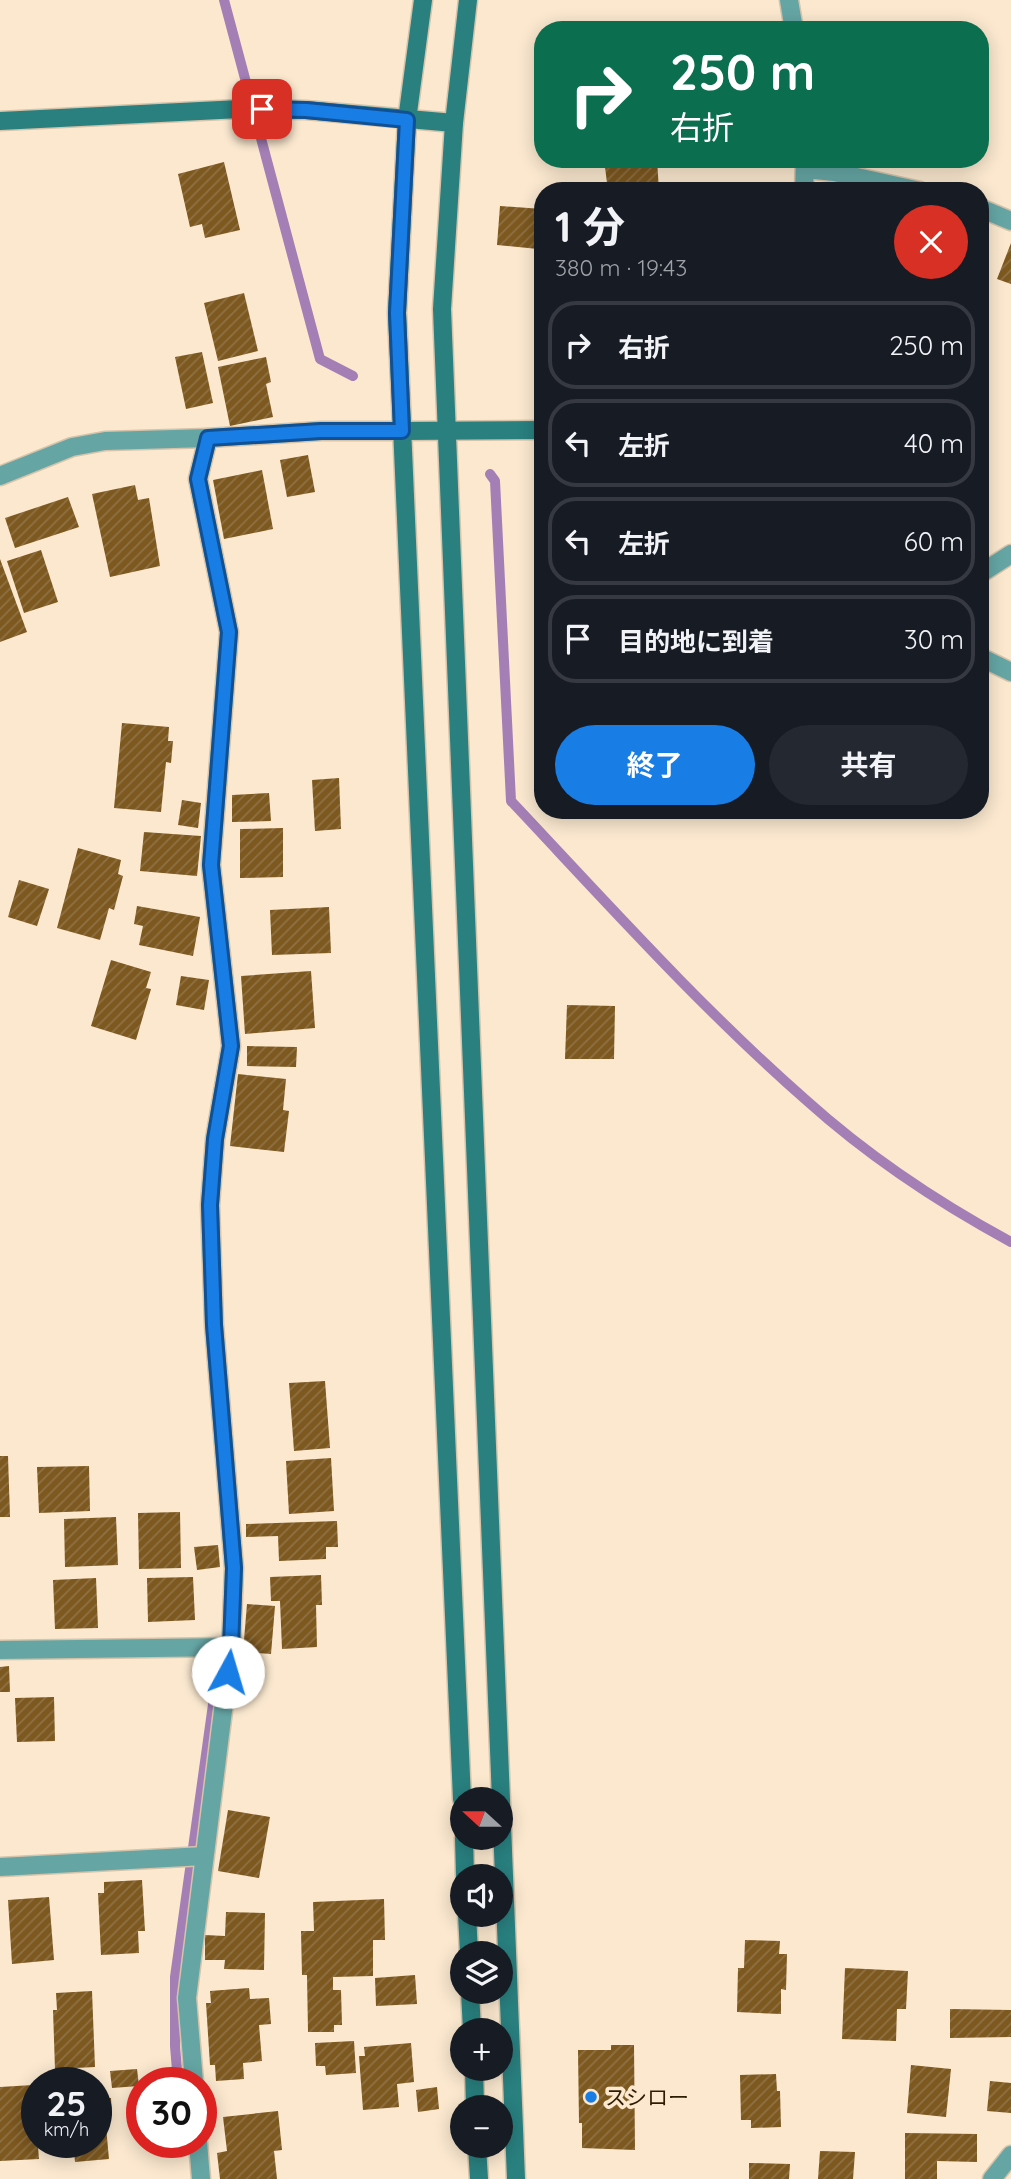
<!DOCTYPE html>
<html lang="ja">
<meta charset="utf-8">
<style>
:root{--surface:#171b24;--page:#242831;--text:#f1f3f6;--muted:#9ea1a6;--line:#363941;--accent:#187de5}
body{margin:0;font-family:Quicksand,"Noto Sans JP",sans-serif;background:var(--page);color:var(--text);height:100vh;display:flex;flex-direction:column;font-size:26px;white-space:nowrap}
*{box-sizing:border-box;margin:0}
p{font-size:23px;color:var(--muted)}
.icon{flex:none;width:38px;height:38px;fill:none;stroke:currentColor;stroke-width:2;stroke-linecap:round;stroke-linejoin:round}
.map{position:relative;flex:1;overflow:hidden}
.details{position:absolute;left:534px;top:182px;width:455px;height:637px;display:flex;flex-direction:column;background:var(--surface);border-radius:28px;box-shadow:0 4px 18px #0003}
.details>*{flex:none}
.banner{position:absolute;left:534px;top:21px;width:455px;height:147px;border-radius:28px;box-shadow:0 4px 18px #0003;background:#0b6e4f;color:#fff;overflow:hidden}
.needle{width:46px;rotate:291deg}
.tools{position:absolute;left:450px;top:1787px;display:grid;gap:14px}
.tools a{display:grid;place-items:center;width:63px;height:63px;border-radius:50%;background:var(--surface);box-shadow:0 4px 18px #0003;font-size:35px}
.speed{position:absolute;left:21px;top:2067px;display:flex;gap:14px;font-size:35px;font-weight:700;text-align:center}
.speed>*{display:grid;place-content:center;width:91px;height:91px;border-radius:50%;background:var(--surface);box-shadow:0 4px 18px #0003;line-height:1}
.speed small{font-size:18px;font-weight:400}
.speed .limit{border:10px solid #d22;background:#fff;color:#111}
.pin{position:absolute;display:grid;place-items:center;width:60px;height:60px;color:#fff;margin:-30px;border-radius:14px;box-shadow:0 4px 10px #0006}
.me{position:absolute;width:77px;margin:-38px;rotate:6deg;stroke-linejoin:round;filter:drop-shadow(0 0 5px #0008)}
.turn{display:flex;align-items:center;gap:24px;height:147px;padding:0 21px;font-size:32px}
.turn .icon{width:91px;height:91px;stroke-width:2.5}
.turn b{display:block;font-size:49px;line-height:60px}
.round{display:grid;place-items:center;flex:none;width:74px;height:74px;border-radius:37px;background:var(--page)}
.headline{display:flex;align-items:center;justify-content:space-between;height:119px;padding:0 21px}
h1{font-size:42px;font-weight:700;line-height:52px}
.primary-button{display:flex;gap:14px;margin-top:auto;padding:14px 21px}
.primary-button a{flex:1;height:80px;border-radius:42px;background:var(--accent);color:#fff;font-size:28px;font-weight:700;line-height:80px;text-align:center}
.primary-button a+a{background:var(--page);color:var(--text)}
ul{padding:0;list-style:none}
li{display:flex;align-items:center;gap:21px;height:88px;margin:0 14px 10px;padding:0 7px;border:4px solid var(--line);border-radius:28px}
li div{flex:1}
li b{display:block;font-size:26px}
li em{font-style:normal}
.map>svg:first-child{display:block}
</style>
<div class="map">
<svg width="1011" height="2179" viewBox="0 0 1011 2179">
<defs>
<pattern id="building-hatch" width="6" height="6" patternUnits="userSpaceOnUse" patternTransform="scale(1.75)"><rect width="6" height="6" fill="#7d581f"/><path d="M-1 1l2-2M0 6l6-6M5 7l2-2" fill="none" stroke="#8e7144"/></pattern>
</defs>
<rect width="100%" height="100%" fill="#fbe8cf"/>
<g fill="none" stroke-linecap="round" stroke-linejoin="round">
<g stroke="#a37fb5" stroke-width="10">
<path d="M224,0L320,359L353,376"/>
<path d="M490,474L495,481L511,801C607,903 701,1008 806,1100C867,1155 939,1203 1011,1242"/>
<path d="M178,2082L175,2046V1977L216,1683"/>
<path d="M183,2142L184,2149"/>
</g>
</g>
<g fill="url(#building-hatch)">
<path d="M604,159H657L659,191H608Z"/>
<path d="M224,162L240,230L205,238L202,224L190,227L178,174Z"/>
<path d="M500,206L542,209L538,249L497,245Z"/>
<path d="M1011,243V284L997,279Z"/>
<path d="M244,293L258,351L218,361L204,303Z"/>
<path d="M202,352L213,403L186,409L175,357Z"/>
<path d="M266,357L271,382L266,384L273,417L230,426L218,367Z"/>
<path d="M308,455L315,492L287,497L280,460Z"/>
<path d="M262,470L273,529L224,539L213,480Z"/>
<path d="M135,485L138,500L149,498L160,566L110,577L92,494Z"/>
<path d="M68,497L79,527L15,548L5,518Z"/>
<path d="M41,550L58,602L24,613L7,561Z"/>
<path d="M0,559L27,632L0,642Z"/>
<path d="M122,723L169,727L168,741H173L171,763L166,762L161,812L114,808Z"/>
<path d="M339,778L341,829L315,831L312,780Z"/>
<path d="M269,793L271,821L232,822V795Z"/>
<path d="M182,800L201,803L198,828L178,825Z"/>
<path d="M283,828V877L240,878V829Z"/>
<path d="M144,832L201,836L197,876L140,871Z"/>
<path d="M78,848L121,860L118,874L123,876L114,910L109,908L100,940L57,928Z"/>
<path d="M19,880L49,889L37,926L8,917Z"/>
<path d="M137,906L200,917L193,956L139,945L143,926L134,924Z"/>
<path d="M329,907L331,953L272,955L270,910Z"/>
<path d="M111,960L151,972L146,988L151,989L136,1040L91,1026Z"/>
<path d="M311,971L315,1028L245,1034L241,976Z"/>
<path d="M181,976L209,980L204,1010L176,1005Z"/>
<path d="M567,1005L615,1006L614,1059H565Z"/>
<path d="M247,1046L297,1047L296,1067L247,1066Z"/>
<path d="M238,1074L286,1079L283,1110L289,1111L284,1152L230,1146Z"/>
<path d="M325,1381L330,1448L294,1451L289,1383Z"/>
<path d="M0,1456H8L10,1517H0Z"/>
<path d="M331,1458L334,1511L289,1514L286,1461Z"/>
<path d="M89,1466L90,1511L39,1513L37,1467Z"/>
<path d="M180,1512L181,1568L139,1569L138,1513Z"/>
<path d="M116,1517L118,1565L65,1567L64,1519Z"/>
<path d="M337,1521L338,1547H326V1559L279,1561L278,1536L246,1537V1524Z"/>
<path d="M218,1545L220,1567L197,1570L194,1547Z"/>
<path d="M321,1575L322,1605H316L317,1647L282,1649L280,1601H271L270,1577Z"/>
<path d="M193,1577L195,1620L148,1622L147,1578Z"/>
<path d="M96,1578L98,1628L55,1629L53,1580Z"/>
<path d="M247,1604L275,1606L271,1654L243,1652Z"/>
<path d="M9,1666L10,1692H0V1667Z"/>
<path d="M54,1697L55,1741L17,1742L15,1698Z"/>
<path d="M228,1810L270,1817L259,1878L218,1871Z"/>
<path d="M142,1880L145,1931H138L139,1953L101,1955L98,1893H104V1882Z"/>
<path d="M49,1897L54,1960L12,1964L8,1900Z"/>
<path d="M384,1899L385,1940H373V1976L333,1977V1990H341L342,2025H334V2032H308L307,1975H302L301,1931H314L313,1902Z"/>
<path d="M226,1912L265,1913L264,1970L224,1969L225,1960H205V1935L225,1936Z"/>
<path d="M745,1940L780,1941L779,1954H787L786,1990L781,1989V2014L737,2012L738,1968H744Z"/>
<path d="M845,1968L908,1971L906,2009H897L896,2041L842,2039Z"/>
<path d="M415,1975L417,2004L376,2006L375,1978Z"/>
<path d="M249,1988L250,1999L269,1998L271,2024L259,2025L262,2061L243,2063L244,2079L216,2081L215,2065H210L206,2003H211L210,1991Z"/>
<path d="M92,1991L95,2067L55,2069L53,2010H57L56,1993Z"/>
<path d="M950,2009L1011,2010V2037L950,2038Z"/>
<path d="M354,2041L356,2073L326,2075L325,2066H316L315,2043Z"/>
<path d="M411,2043L414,2082L397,2084L399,2107L363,2110L359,2056H365L364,2047Z"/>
<path d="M611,2045H634L635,2150L582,2148V2123H579L578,2050H611Z"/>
<path d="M911,2065L951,2069L946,2117L907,2113Z"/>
<path d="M137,2069L139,2086L112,2088L110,2071Z"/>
<path d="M776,2074L777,2091H780L781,2127L751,2128V2120H741L740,2075Z"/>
<path d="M990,2081L1011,2083V2113L987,2111Z"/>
<path d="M33,2085L39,2159L0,2161V2087Z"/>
<path d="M437,2087L439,2109L418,2112L416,2090Z"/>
<path d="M104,2090V2098H111L112,2116H105L109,2159L75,2162L73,2142H96V2091Z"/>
<path d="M278,2111L282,2150L274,2151L277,2179H220L217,2153L227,2151L223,2117Z"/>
<path d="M905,2133L977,2134V2162L937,2161V2179H905Z"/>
<path d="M820,2151L855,2152L853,2179H818Z"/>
<path d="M749,2163L790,2164L789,2179H749Z"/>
</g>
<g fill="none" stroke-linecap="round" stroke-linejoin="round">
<defs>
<g id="street">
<path d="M789,0L794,30"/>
<path d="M806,169L834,172L920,191"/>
<path d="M804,191L805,159"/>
<path d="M980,208L1011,221"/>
<path d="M0,476L72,447L105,441L208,438"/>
<path d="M980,574L1011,554"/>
<path d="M980,657L1011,672"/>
<path d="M0,1650L231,1647"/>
<path d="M0,1867L204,1856"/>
<path d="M194,2082L187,1998L231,1647L234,1568L214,1325L210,1205L215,1139L231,1046L211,865L229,632L198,479L208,438L321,431H402"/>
<path d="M198,2142L201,2179"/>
<path d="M992,2179L1011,2155"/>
</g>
<g id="secondary">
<path d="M423,0L407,120L397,313L462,1799"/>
<path d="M468,0L454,123L442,309L516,2179"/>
<path d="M0,121L240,109L306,110L454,123"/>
<path d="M402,431L542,430"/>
<path d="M464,1838L465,1876"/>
<path d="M467,1914L469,1953"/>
<path d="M470,1992L472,2030"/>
<path d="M474,2068L475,2107"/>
<path d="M477,2146L479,2179"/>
</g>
</defs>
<use href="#street" stroke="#d6c3aa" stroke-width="21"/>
<use href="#secondary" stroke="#d6c3aa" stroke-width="21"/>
<use href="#street" stroke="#65a6a5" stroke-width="18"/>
<use href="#secondary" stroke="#29807f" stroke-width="18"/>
</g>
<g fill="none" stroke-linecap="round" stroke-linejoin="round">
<defs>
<path id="route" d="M228,1672L231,1647L234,1568L214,1325L210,1205L215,1139L231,1046L211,865L229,632L198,479L208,438L321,431H402L397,313L407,120L306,110L262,109"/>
</defs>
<use href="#route" stroke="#105195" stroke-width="18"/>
<use href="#route" stroke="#187de5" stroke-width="12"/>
</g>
<circle fill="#187de5" stroke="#fbe8cf" stroke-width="2.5" cx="591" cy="2097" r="7"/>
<g text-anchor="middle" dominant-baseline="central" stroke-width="7" stroke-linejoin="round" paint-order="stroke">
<g font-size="21" fill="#2d1b02" stroke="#fbe8cf" text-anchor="start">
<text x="605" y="2097">スシロー</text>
</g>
</g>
</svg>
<div class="tools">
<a><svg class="needle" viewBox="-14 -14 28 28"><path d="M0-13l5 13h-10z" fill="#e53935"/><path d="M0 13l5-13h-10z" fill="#9ea1a6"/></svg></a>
<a><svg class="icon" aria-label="sound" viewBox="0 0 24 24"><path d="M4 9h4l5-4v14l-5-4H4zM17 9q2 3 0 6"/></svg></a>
<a><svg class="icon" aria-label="layers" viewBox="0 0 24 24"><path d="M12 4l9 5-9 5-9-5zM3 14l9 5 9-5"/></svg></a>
<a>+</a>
<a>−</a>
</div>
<div class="speed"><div>25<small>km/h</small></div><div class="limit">30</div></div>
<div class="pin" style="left:262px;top:109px;background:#d93025"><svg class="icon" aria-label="arrive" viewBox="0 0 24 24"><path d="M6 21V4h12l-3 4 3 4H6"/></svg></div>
<svg class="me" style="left:228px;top:1672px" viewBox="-20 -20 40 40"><circle r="19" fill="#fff"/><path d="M0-13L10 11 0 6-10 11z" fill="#187de5"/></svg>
<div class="banner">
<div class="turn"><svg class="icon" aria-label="right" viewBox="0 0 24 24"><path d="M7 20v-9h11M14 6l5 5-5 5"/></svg><div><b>250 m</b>右折</div></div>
</div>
<section class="details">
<div class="headline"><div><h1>1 分</h1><p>380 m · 19:43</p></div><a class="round" style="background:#d93025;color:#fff"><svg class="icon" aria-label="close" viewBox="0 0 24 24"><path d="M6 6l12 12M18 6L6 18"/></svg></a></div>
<ul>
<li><svg class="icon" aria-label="right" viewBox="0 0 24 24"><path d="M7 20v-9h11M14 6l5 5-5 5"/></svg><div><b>右折</b></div><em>250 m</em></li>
<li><svg class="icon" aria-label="left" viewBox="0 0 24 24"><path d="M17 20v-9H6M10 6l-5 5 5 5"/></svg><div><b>左折</b></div><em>40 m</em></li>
<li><svg class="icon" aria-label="left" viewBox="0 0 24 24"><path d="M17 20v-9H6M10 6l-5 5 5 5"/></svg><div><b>左折</b></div><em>60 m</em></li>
<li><svg class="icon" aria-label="arrive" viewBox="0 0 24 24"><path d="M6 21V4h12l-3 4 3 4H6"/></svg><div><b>目的地に到着</b></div><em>30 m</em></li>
</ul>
<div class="primary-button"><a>終了</a><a>共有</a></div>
</section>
</div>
